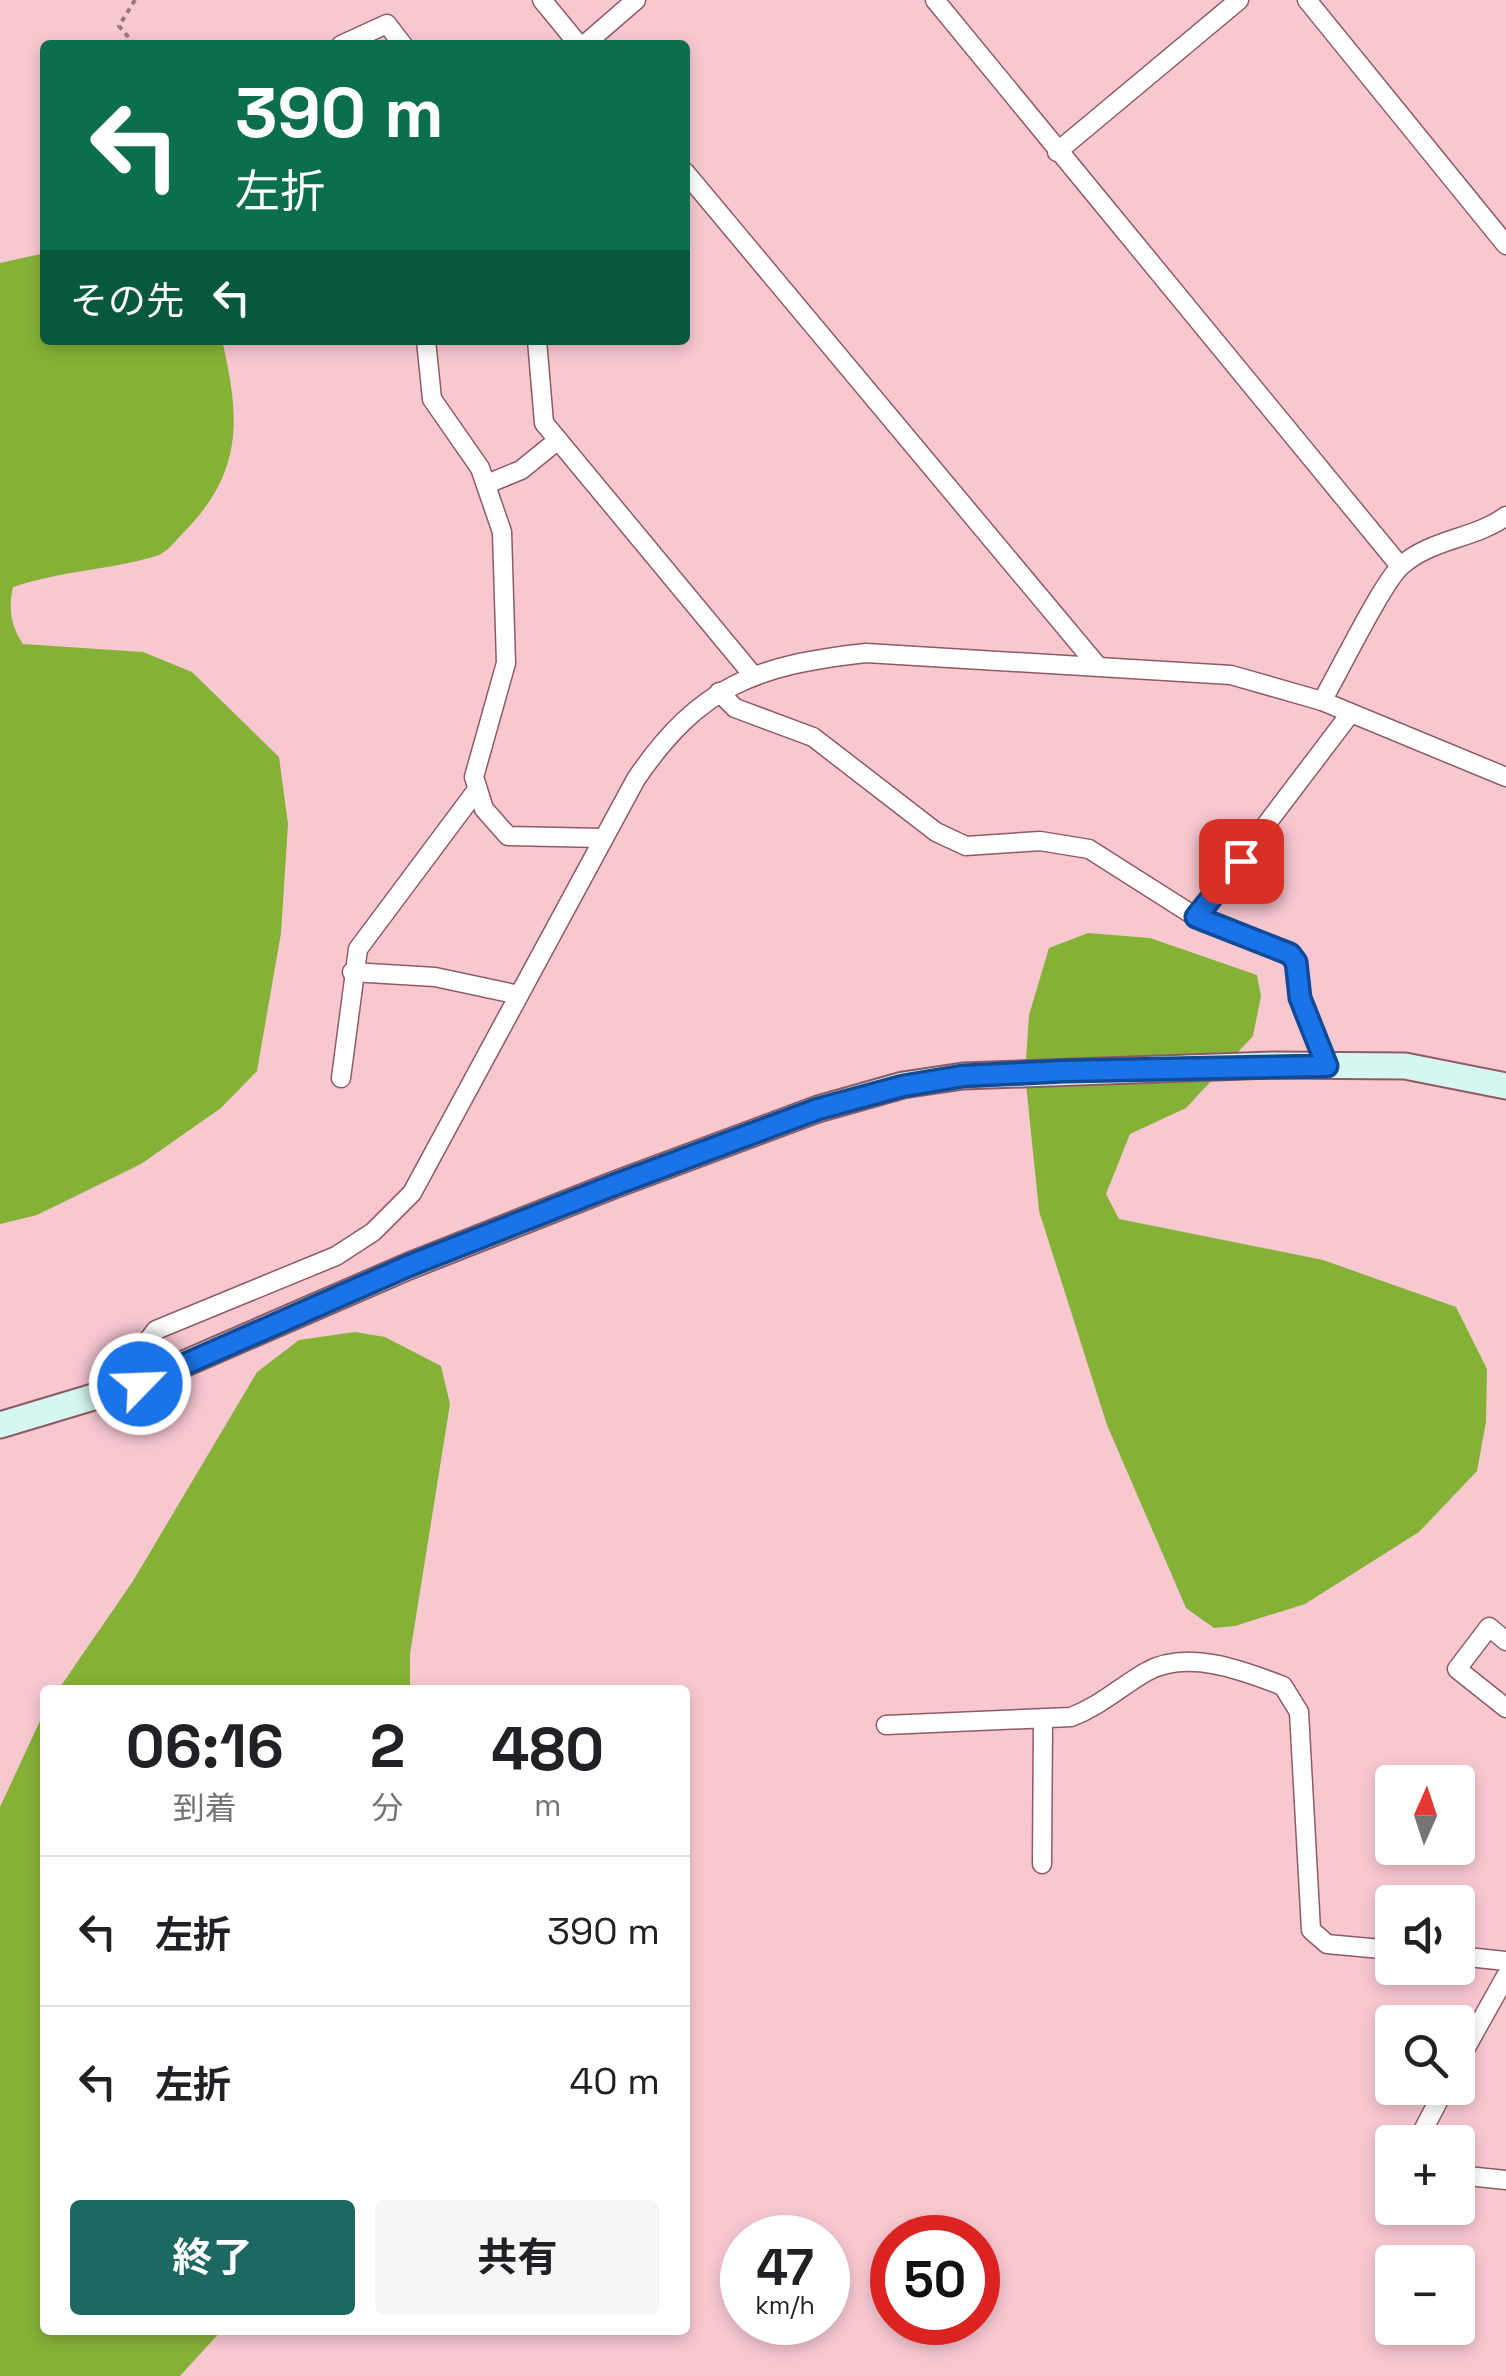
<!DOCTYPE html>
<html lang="ja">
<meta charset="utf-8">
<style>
:root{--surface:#fff;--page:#f6f6f6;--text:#202124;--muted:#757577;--line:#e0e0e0;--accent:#1d6861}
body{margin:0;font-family:"Space Grotesk","Noto Sans JP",sans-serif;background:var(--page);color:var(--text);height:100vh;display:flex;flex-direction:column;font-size:38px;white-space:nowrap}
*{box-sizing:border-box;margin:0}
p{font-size:32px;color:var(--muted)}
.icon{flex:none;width:55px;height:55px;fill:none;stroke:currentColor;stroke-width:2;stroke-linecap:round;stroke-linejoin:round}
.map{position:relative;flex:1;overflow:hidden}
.side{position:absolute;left:40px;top:1685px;width:650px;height:650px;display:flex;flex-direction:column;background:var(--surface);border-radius:10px;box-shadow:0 5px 15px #0003}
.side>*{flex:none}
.banner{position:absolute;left:40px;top:40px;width:650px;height:305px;border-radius:10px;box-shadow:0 5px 15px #0003;background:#0b6e4f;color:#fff;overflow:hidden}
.needle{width:65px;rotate:3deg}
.buttons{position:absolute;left:1375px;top:1765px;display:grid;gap:20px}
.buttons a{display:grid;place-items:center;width:100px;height:100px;border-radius:10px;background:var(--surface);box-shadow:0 5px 15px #0003;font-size:50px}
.speed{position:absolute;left:720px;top:2215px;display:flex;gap:20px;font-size:50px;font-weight:700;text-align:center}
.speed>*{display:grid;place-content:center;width:130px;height:130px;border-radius:50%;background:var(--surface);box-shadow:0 5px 15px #0003;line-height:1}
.speed small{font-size:25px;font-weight:400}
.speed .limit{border:15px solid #d22;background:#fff;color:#111}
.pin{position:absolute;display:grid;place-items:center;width:85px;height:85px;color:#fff;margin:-42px;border-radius:20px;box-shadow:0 5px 15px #0006}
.me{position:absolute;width:110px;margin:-55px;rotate:66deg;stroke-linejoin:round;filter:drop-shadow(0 0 8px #0008)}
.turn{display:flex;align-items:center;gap:35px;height:210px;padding:0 30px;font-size:45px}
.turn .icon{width:130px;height:130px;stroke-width:2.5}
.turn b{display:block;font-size:70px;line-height:85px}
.then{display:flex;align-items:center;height:95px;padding:0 30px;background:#0003;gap:20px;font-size:38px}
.eta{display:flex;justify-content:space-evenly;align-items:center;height:170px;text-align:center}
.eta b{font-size:60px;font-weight:700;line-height:70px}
.action{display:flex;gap:20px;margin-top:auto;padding:20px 30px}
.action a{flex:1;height:115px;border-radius:10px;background:var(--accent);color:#fff;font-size:40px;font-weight:700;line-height:115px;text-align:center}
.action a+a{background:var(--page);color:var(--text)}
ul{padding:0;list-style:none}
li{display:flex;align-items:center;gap:30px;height:150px;padding:0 30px;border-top:2px solid var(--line)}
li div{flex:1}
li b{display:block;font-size:38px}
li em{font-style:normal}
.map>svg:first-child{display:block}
</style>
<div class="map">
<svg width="1506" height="2376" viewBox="0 0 1506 2376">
<rect width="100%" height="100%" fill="#f8c8d1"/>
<g fill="#86b137">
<path d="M45,253V340H222C240,418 244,471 184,532C176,540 167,553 156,556C109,570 60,571 13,587C8,609 11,626 23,644L143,652L192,672L279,757L288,824L281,933L257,1071L221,1108L141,1164L37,1215L0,1224V263Z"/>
<path d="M1088,933L1150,938L1257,975L1261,996L1253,1036L1186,1108L1130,1134L1106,1194L1119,1219L1323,1260L1456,1307L1487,1369L1486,1422L1477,1471L1419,1532L1305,1604L1235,1626L1214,1628L1186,1608L1107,1425L1039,1211L1025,1074L1029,1015L1049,948Z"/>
<path d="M355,1332L385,1337L441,1366L450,1404L410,1654V1690H58L133,1581L257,1372L299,1340Z"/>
<path d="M45,1710V2330H222L180,2376H0V1807Z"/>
</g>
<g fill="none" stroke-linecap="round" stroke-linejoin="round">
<defs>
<g id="street">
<path d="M542,0L579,45"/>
<path d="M935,0L1400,566"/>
<path d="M1307,0L1506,245"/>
<path d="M341,45L387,24L403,45"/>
<path d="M584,45L636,0"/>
<path d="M1057,152L1239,0"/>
<path d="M685,172L1096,664"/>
<path d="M426,340L432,399L480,468L502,532L506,663L474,777L484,809L508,836L603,838"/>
<path d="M537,340L544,423L752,674"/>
<path d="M487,484L521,470L558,440"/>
<path d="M719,692L735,708L813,737L936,832L966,846L1040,841L1089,849L1196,917L1290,954L1296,962L1300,998L1327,1066"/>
<path d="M1322,701C1338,674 1382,583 1401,566C1430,539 1475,539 1506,516"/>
<path d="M1196,917L1350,714"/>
<path d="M352,972L435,977L519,995"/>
<path d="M341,1078L358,949L476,791"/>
<path d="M140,1383L146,1343L156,1330L336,1256L373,1232L412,1193L636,779C700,685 757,665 866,653L1231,675L1322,701L1506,777"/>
<path d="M1506,1641L1489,1627L1457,1669L1506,1708"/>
<path d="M886,1725L1071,1717C1100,1706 1120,1687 1146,1672C1187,1649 1242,1670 1283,1686L1299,1712L1311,1930L1327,1944L1392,1950"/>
<path d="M1042,1864L1043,1720"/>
<path d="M1458,1956L1506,1961"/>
<path d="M1458,2062L1506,1976"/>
<path d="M1417,2142L1445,2088"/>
<path d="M1458,2175L1506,2180"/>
</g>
<path id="secondary" d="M0,1425L140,1383L409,1266L614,1185L818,1109L903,1085L963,1076L1274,1065L1405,1066L1506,1086"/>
</defs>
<use href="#street" stroke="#8e5b65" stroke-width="21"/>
<use href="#secondary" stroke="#8e5b65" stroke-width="29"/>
<path stroke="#9a777d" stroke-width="4" stroke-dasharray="5 5" stroke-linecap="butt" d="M135,0L119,26L135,45"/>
<use href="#street" stroke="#fff" stroke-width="18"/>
<use href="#secondary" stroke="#d6f6f2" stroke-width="25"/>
</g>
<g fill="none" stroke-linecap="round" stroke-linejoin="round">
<defs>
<path id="route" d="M140,1384L408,1266L614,1185L818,1109L903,1086L963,1076L1064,1071L1327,1066L1300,998L1296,962L1290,954L1196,917L1241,861"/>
</defs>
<use href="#route" stroke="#114b97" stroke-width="25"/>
<use href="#route" stroke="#1a73e8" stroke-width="18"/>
</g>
</svg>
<div class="buttons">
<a><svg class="needle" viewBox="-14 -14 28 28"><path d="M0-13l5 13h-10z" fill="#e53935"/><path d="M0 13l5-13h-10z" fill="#757577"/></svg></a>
<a><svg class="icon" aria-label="sound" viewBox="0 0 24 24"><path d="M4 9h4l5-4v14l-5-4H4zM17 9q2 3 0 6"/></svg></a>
<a><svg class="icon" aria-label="search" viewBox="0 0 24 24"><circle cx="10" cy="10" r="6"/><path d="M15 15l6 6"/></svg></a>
<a>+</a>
<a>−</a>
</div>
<div class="speed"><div>47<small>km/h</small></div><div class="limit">50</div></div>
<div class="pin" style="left:1241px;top:861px;background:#d93025"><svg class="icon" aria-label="arrive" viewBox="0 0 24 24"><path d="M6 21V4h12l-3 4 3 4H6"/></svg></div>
<svg class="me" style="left:140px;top:1384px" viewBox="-20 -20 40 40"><circle r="17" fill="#1a73e8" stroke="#fff" stroke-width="3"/><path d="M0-11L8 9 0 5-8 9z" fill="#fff"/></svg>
<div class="banner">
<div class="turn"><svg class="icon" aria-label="left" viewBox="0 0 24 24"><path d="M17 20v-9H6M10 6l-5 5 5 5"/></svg><div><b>390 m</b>左折</div></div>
<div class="then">その先<svg class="icon" aria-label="left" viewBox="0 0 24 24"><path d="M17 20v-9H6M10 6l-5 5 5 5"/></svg></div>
</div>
<section class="side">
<div class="eta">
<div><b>06:16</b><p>到着</p></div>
<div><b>2</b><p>分</p></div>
<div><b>480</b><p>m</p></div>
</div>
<ul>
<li><svg class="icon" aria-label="left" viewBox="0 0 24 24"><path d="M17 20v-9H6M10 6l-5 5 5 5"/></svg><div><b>左折</b></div><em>390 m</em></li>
<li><svg class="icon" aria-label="left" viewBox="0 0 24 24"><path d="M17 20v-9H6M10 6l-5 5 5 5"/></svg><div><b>左折</b></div><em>40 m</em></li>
</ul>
<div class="action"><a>終了</a><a>共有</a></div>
</section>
</div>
